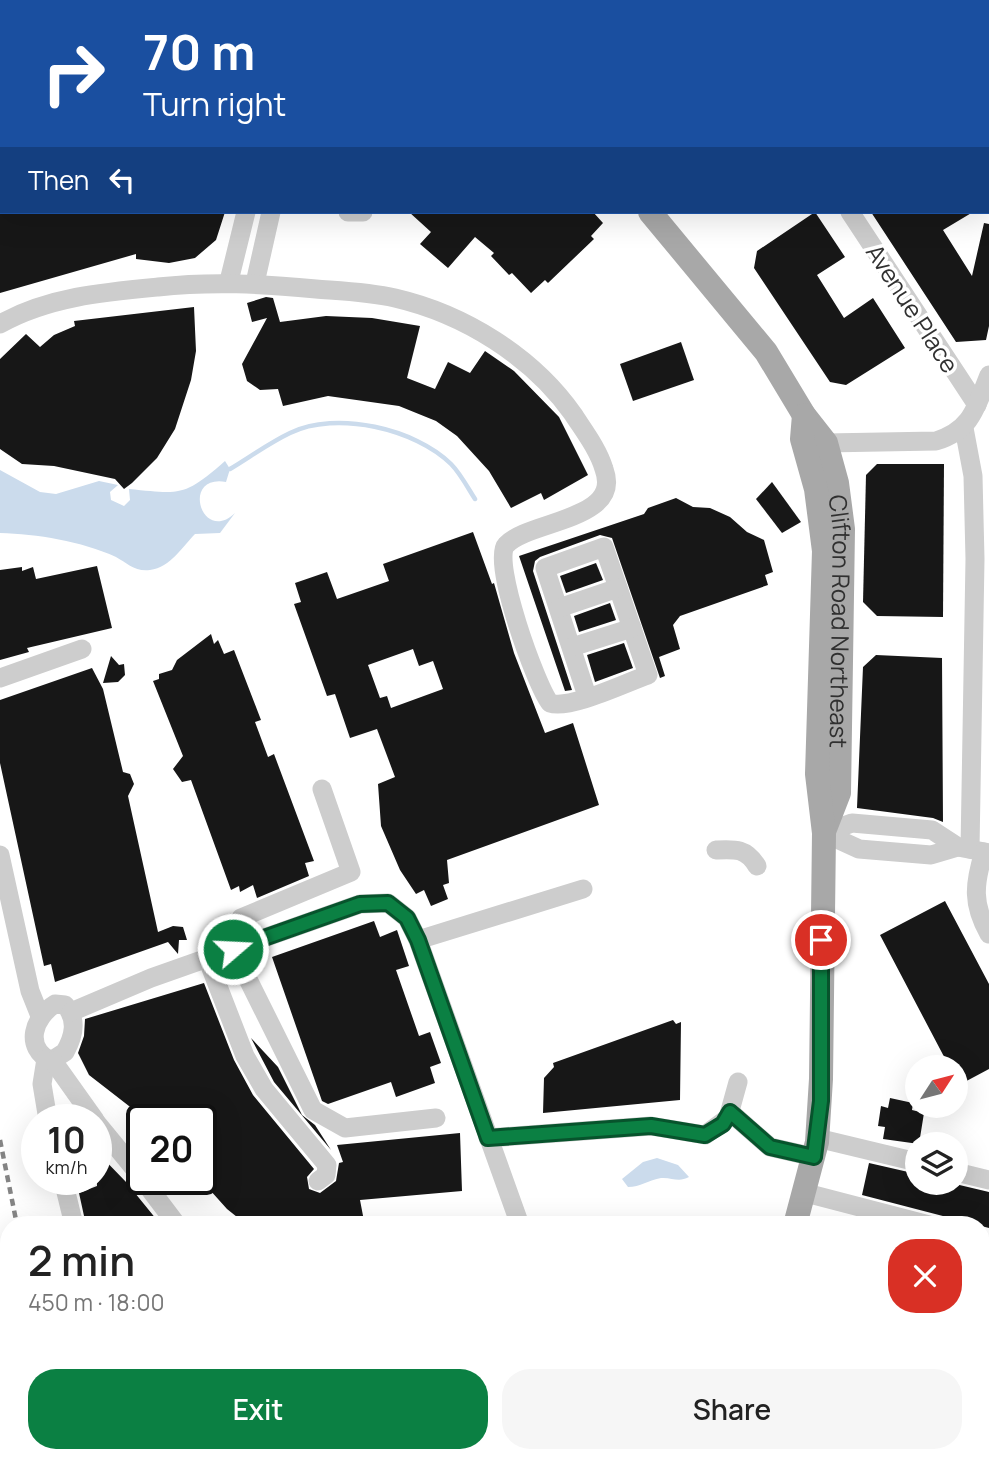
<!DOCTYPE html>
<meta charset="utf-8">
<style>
:root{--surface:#fff;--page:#f6f6f6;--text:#222;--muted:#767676;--accent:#0b8043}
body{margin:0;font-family:Manrope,sans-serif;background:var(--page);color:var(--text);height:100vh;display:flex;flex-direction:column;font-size:26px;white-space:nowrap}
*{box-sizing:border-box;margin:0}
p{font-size:23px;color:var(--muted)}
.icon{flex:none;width:38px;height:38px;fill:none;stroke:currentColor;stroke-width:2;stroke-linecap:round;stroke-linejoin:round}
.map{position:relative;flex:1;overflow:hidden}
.details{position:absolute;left:0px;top:1216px;width:990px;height:247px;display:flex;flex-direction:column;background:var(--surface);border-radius:28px 28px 0 0;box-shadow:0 7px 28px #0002}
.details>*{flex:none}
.guide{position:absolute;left:0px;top:0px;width:990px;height:214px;box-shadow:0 7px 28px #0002;background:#1a4fa0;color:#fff;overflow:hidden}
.needle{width:46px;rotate:54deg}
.tools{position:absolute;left:905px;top:1055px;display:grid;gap:14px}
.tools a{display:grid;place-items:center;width:63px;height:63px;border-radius:50%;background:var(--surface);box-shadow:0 7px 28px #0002;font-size:35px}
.speed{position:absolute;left:21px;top:1104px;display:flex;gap:14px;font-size:35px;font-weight:700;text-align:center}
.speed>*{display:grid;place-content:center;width:91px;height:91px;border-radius:50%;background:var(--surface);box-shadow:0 7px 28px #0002;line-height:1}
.speed small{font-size:18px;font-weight:400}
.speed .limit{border:4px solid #111;border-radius:10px;background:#fff;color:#111}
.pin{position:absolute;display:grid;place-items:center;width:60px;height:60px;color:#fff;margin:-30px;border:4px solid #fff;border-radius:50%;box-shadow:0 2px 7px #0007}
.me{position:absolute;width:77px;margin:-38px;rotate:71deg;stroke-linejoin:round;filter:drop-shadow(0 0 5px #0008)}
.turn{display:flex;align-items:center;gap:24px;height:147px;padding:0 28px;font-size:32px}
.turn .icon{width:91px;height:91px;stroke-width:2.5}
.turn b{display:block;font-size:49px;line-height:60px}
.then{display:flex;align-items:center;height:66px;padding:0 28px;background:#0003;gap:14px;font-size:26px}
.round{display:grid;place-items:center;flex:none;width:74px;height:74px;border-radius:28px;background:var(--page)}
.overview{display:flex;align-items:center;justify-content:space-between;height:119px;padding:0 28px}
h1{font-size:42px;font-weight:600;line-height:52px}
.action{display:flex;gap:14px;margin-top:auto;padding:14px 28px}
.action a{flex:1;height:80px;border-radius:28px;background:var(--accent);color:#fff;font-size:28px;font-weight:600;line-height:80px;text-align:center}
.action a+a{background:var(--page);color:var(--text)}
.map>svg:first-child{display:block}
</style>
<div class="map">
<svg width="989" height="1462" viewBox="0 0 989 1462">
<rect width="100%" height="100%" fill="#fff"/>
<g fill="#cbdbec">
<path d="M225,461L230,469L226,482C180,474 202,545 235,513L220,533L195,534C182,547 171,567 150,570C135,572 127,563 116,557C81,541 37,534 0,533V470L40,492L56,494L99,481L118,485L110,492L111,500L124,506L130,500L129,489C181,494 184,497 225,461Z"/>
<path d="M657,1158L678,1165L689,1177C678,1183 672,1177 661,1178C649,1180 640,1187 628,1187L622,1179L643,1162Z"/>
</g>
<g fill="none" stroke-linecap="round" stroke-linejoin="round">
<path stroke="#cbdbec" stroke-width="4.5" d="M230,469C250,457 269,443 290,433C336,410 416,429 451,464C460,473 468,488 475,499"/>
</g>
<g fill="#171717" fill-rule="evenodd">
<path d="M0,212H225L216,240L195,258L169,263L136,259V254L0,293Z"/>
<path d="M409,212H593L603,223L591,236L594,239L548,283L545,280L531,293L512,273L509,275L491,256L494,253L475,237L448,268L420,244L431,232Z"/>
<path d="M815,212L845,257L817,275L844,318L873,298L905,348L846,385L830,382L754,268L757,251Z"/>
<path d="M871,212H973L943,230L972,276L984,223L989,224V326L986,340L956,342Z"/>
<path d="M266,297L273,298L280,322L326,316L372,318L420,326L407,378L435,389L448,362L470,373L485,351L514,371L559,417L588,475L544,500L541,493L511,508L489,471L457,436L436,421L399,406L328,396L283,406L278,389L260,390L247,381L242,364L267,318L252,322L247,303Z"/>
<path d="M194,307L196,351L191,380L175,429L157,458L132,483L124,489L115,479L54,466L22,464L0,449V359L26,334L40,347L54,335L75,326L74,321Z"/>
<path d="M681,342L694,380L633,401L620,364Z"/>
<path d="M877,464H944L943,617L877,616L863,602L866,475Z"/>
<path d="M772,482L801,522L782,533L756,499Z"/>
<path d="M676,498L693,507L710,508L730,517L747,532L764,540L773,572L765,575L768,585L680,616L673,625L680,649L659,657L665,676L660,678L612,538L600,535L540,557L535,561L533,571L572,690L565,691L519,556L644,514L648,508Z"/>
<path d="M473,532L492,584L494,583L514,653L545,733L573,723L599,805L447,860L449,883L443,885L448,899L431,906L424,890L416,894L400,870L381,826L378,784L395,777L377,729L350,738L335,694L327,696L294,604L301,602L295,583L327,572L337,599L389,581L383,564ZM413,649L419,666L433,661L443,689L391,708L387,696L380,698L368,665Z"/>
<path d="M596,563L603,580L566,593L560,576Z"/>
<path d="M97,566L112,628L27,648L29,652L0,660V570L22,567V571L33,567L36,579Z"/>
<path d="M610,603L616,620L579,632L574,616Z"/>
<path d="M211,634L214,644L218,640L224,654L234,650L261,720L255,722L268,757L274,754L314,861L305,863L309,876L257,898L253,885L240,892L239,886L231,890L191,780L182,782L173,769L183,756L153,681L159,679V674L172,670L177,660Z"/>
<path d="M624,643L633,668L595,682L587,655Z"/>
<path d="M876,655L942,658L943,822L933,818L857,808L863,667Z"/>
<path d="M111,656L119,665L124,664L125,675L118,682L103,683Z"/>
<path d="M92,668L103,689L123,772L130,774L134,784L128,796L158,932L173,926L183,927L187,940H179L178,954L168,942L55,982L51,964L44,966L0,763V700Z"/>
<path d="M945,901L989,984V1069L959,1085L956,1068H950L880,935Z"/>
<path d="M374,921L380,937L397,930L409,966L396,970L419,1036L430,1032L441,1063L430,1067L435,1083L396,1097L391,1082L328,1104L322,1101L272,957Z"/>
<path d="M204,983L234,1060L253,1095L314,1169L307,1177L309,1189L320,1193L336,1181L339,1163L343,1162L337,1145L460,1133L462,1191L360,1200L364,1221L350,1225H247L227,1209L201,1180V1120H147L89,1075L78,1053L84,1036L85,1019Z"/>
<path d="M673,1020L676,1024L681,1022L680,1100L543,1113L544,1078L554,1067L553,1063Z"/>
<path d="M251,1038L278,1067L302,1115L315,1125L331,1150L274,1082Z"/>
<path d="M890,1098L913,1103L912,1110L924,1113L919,1144L883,1139L885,1127L878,1126L881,1106L888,1108Z"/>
<path d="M96,1151L126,1182L161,1225H86L79,1193L97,1186Z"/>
<path d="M869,1163L917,1174V1183H951L989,1192V1228L862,1195Z"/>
</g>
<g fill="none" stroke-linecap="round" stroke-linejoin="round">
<g stroke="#cdcdcd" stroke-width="19">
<path d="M708,0L709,2"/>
<path d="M734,2L740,0"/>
<path d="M348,212H363"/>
<path d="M850,212L977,405"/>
<path d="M229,281L246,212"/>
<path d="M255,283L271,212"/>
<path d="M0,324C48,297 104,292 158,287C213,281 261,284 316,289C342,291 369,292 395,298C464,314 532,356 573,414C584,431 598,449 604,469C623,521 529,520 506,545C491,560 536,686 550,703C570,710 627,682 648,675L604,547L545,568L587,696"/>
<path d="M964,428L973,476L975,559L970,849"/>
<path d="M826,443L936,441C972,430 976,407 989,375"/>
<path d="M559,608L618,588"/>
<path d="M572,647L632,628"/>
<path d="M0,678L82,649"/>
<path d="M322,789L351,872L241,918L233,949L313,1110L345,1128L436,1118"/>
<path d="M824,833L852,823L932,830L958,847L989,853"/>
<path d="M824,833L859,849L931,855L958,847"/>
<path d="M716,850C735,849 746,848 757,866"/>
<path d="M984,852C974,884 972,904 989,934"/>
<path d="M0,855L30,991L40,1016"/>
<path d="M418,940L583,889"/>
<path d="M207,958L245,1056L264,1089L327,1165L326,1175L318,1181"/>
<path d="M55,1004L65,1005C78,1020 74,1036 65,1052L51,1061C23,1047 34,1017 55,1004Z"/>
<path d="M71,1012L151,978L360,904L388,903L407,918L418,940L520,1225"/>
<path d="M46,1059L42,1084L48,1120"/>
<path d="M53,1061L95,1120"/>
<path d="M730,1112L770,1147L814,1157"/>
<path d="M96,1122L142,1178"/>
<path d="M488,1138L651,1126L705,1135L728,1118L738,1082"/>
<path d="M817,1138L917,1162"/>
<path d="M956,1172L989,1180"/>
<path d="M63,1180L74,1225"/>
<path d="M143,1180L177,1225"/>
<path d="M806,1193L929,1225"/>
<path d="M982,1244L989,1247"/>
<path d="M982,1326H989"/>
<path d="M982,1362L989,1363"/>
<path d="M982,1404L989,1401"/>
<path d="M982,1448L989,1449"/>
<path d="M112,1454L114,1462"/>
<path d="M428,1462L432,1454"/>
</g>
<g stroke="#a8a8a8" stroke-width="24">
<path d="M541,0V2"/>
<path d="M566,0V2"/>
<path id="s1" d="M650,212L766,352L804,415L826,443L837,483L843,529L839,793L825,829"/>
<path d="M795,1225L817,1142L821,1079L824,833L817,774L824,551L816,489L802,439L804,415"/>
<path d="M717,1462L719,1454"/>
</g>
<g stroke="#858585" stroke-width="4.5" stroke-dasharray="7 5" stroke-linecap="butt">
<path d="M0,1140L17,1225"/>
<path d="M69,1454L71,1462"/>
</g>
</g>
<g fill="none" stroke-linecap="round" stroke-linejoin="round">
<defs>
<path id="route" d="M233,949L360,904L388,903L407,918L418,940L488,1138L651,1126L705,1135L723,1124L730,1112L770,1147L814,1157L821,1101V940"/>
</defs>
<use href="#route" stroke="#07532c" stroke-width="18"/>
<use href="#route" stroke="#0b8043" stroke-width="12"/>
</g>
<g text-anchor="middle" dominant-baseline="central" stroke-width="7" stroke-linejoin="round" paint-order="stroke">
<g font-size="24" fill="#303030" stroke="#fff">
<text transform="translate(913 308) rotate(57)">Avenue Place</text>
<text stroke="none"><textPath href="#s1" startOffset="471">Clifton Road Northeast</textPath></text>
</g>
</g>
</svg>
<div class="tools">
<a><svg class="needle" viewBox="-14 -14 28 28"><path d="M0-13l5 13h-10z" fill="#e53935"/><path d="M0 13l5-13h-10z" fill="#767676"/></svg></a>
<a><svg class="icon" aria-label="layers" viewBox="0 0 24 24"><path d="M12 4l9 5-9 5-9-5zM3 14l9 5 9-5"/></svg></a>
</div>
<div class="speed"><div>10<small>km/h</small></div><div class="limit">20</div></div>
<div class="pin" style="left:821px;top:940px;background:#d93025"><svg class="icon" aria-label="arrive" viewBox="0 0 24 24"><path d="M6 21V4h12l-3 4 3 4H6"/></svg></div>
<svg class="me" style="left:233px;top:949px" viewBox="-20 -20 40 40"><circle r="17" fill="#0b8043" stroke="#fff" stroke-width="3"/><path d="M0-11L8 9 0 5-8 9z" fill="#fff"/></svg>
<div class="guide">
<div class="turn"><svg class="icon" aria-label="right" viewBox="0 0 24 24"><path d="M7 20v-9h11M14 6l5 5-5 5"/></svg><div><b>70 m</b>Turn right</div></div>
<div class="then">Then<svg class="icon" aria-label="left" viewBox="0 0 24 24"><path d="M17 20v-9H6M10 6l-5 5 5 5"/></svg></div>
</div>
<section class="details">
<div class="overview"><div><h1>2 min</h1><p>450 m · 18:00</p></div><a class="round" style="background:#d93025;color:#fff"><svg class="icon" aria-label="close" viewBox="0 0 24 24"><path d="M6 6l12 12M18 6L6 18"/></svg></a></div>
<div class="action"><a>Exit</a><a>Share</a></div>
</section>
</div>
